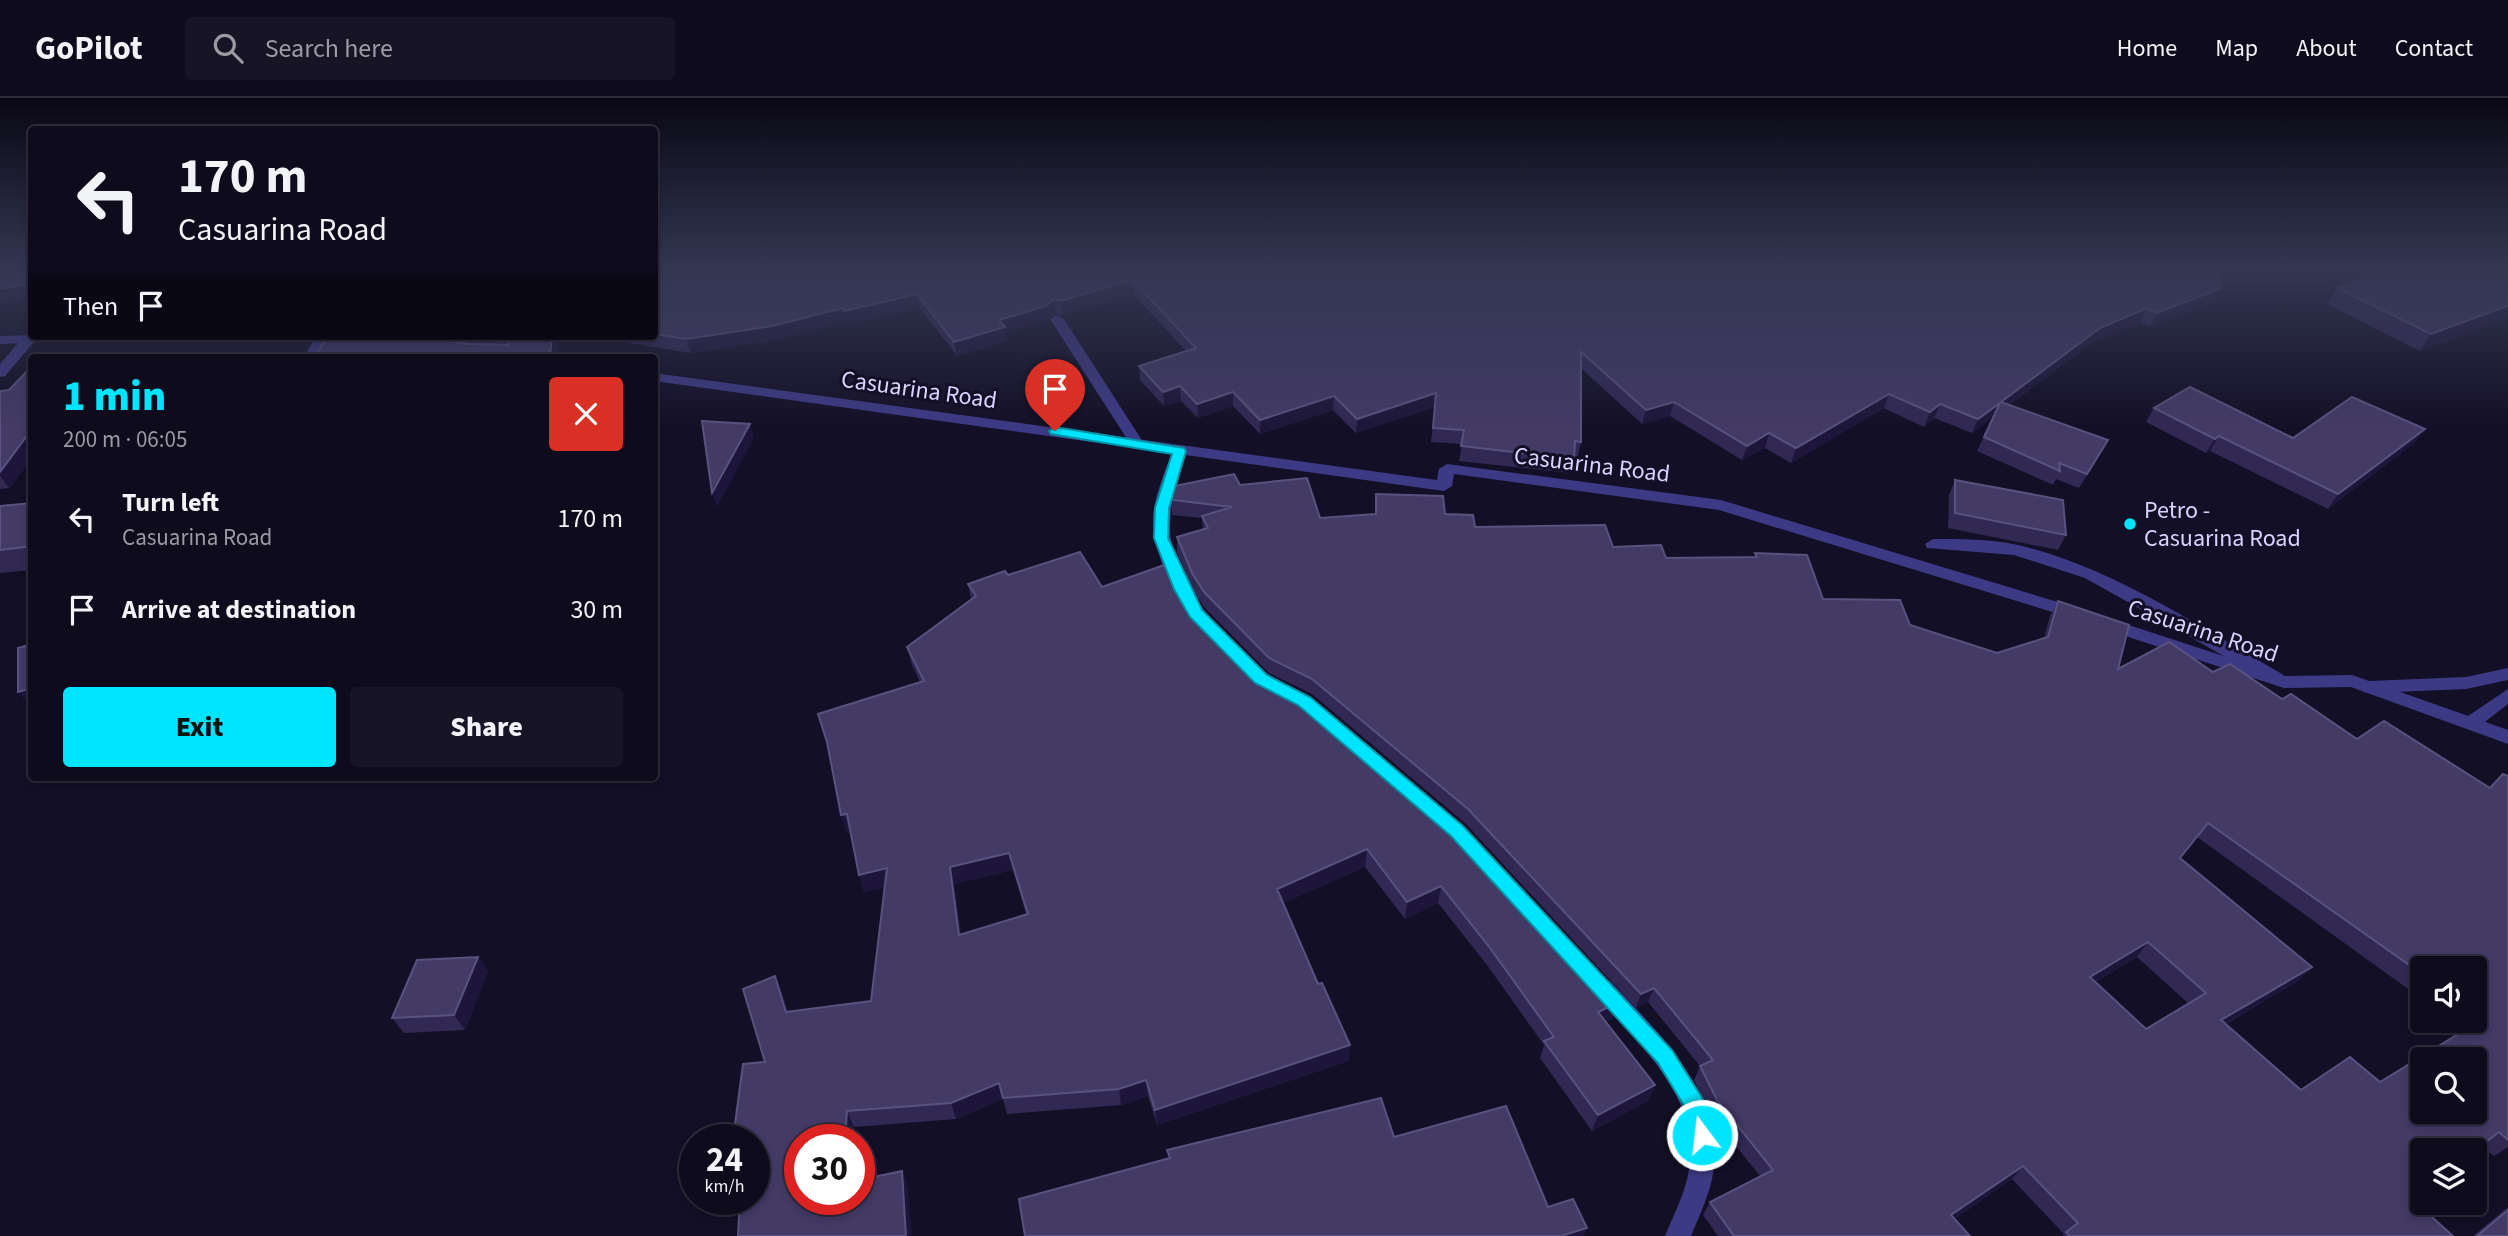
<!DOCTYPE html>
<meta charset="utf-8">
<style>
:root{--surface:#0e0b1c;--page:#171425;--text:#f1f3f6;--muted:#9b9ba3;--line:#2e2b3b;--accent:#00e5ff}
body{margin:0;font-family:"Source Sans 3",sans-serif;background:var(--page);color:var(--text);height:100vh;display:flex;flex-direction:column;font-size:26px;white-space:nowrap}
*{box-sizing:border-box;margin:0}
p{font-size:23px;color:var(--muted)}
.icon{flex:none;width:38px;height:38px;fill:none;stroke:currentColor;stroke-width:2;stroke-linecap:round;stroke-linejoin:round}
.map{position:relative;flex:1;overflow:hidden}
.side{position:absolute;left:28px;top:256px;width:630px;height:427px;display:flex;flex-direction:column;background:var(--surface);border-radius:7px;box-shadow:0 4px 10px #0003,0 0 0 2px var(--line)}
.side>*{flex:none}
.guide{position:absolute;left:28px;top:28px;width:630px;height:214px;border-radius:7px;box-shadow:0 4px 10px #0003,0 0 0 2px var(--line);background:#0e0b1c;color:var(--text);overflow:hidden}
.controls{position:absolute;left:2410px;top:858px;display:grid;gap:14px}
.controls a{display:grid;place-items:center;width:77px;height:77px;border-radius:7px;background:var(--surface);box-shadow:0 4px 10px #0003,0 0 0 2px var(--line);font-size:35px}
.speed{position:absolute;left:679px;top:1026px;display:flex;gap:14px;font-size:35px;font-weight:700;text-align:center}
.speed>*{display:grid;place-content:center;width:91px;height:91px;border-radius:50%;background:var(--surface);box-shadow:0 4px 10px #0003,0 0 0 2px var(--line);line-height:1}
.speed small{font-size:18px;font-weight:400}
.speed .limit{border:10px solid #d22;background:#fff;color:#111}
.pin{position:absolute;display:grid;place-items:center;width:60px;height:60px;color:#fff;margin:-72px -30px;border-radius:50% 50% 50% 0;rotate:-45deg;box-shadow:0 0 7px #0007}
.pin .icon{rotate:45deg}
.me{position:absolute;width:77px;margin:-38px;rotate:345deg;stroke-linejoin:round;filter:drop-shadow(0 0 5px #0008)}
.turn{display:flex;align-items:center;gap:24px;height:147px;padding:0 35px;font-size:32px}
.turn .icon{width:91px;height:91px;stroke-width:2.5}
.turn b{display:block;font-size:49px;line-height:60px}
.then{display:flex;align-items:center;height:66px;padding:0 35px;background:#0003;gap:14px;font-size:26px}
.round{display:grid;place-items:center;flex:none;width:74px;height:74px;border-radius:7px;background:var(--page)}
.summary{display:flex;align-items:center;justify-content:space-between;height:119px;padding:0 35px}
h1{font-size:42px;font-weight:800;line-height:52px;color:var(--accent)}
.primary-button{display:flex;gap:14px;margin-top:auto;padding:14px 35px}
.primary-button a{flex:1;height:80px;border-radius:7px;background:var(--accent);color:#111;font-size:28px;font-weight:800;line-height:80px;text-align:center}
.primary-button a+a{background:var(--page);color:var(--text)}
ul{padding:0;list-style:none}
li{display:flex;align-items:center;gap:21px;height:91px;padding:0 35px}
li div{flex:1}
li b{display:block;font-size:26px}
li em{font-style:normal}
header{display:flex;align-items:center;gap:42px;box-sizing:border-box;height:98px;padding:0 35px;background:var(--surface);border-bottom:2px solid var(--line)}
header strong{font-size:33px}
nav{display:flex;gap:38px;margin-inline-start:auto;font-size:24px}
.search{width:490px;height:63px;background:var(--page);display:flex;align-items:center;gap:18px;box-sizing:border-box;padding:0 24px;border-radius:7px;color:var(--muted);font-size:26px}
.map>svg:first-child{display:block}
</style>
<header>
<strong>GoPilot</strong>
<div class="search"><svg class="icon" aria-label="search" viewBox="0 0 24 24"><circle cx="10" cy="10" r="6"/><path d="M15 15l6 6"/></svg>Search here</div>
<nav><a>Home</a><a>Map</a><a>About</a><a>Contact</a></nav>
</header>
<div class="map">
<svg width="2508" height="1138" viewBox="0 0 2508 1138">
<rect width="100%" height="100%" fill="#130f26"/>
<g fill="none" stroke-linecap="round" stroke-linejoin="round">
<g fill="#3d3a85" fill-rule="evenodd">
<path d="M1057,217L1064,221L1143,344L1141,347H1131L1129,344L1050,221Z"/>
<path d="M1933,441C1961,441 1991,441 2018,447C2114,470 2198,528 2282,576L2285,580L2282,584H2270L2085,480L2014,457L1927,450L1925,446Z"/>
</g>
<g fill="#3d3a85" fill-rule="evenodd">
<path d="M32,234V238H39L5,278L0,279V266L27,235Z"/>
<path d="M316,238H330L318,259H304Z"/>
<path d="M1180,349L1187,353C1167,412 1159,444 1195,500C1202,510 1210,518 1215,527L1207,533C1180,525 1153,450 1153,423C1153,405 1160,387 1166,370C1170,362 1171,351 1180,349Z"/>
<path d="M2508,570V582L2466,591L2369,595L2363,594L2360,589L2363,584L2369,583L2466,579Z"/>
<path d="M2508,591V606L2477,630H2465L2462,625L2465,620Z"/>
<path d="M1602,881L1610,883C1658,934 1717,989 1714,1066C1713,1090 1700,1116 1691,1138H1665C1674,1116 1685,1096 1689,1072C1702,1000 1638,944 1594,897L1591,890L1594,883Z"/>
</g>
<g fill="#3d3a85" fill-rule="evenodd">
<path d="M32,237V238H94L87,242L0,246V238Z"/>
<path d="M318,238C338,238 391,233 405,244L398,248L325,242Z"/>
<path d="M654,275L1437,382L1439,371L1447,366L1721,402L2084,512L2086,516L2078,522L2072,520L1719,412L1454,376L1452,388L1444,393L654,283Z"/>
<path d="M2104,519L2285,578L2352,577L2508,632V646L2351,589L2284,590L2098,529L2096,525L2098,521Z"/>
</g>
</g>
<g fill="#312854" fill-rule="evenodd">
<path d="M654,171H2215L2214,204L2150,229L2140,224L2093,244L2009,307L2100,356L2079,390L2056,381L2053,387L1977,353L1993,319L1972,335L1934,320L1924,329L1884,310L1791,365L1765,350L1742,362L1670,318L1642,326L1581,270V344L1578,358H1574L1571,375L1459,363L1462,346L1431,344L1435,309L1356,335L1333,312L1260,336L1233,308L1198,320L1181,303L1164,308L1140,282L1139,268L1186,253L1133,196L1062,217L1056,215L1048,221L1006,234L1007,243L957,258L920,210L847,226L846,224L776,242L691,255L587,238H654Z"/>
<path d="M2477,171L2420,253L2327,206L2337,190L2467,174Z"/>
<path d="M420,238H559L557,259H314L421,240Z"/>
<path d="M32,268V360L9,390L0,391V293L9,292Z"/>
<path d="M2154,310L2293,340L2425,331L2414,345L2328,411L2210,353L2206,355L2146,324Z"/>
<path d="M1955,382L2066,437L2058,452L1948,430L1949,397Z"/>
<path d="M1240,387L1320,420L1375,416L1376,396L1445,416L1475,429L1613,449L1666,460L1754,459L1755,455L1823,501L1997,555L2044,540L2050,518L2058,503L2118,571L2213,574L2282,601L2357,641L2489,690L2508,678V1049L2494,1058L2481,1048L2411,1100L2453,1138H2062L2064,1136L2012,1081L1954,1121L1970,1138H1718L1703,1117L1710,1104L1760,1078L1710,1016L1694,982L1700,968L1648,904L1636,910L1466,726L1312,596L1269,575L1204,509L1192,490L1177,454V439L1203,432L1202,420L1172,417V402ZM2197,739L2422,901V870H2474V922H2451L2464,932L2380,984L2301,992L2226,926L2298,883L2180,760ZM2137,859L2189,906L2146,931L2095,884Z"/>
<path d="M32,405V472L0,475V408Z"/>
<path d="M1008,477L1102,489L1187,503L1253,569L1618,905L1612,921L1606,924L1655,987L1648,1003L1592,1033L1540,960L1544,947L1487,867L1438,805L1405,821L1365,769L1283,805L1318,886L1350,947L1348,963L1157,1027L1148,998L1121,1007L1007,1016L1003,1001L956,1021L854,1029L853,1041H800V1101L902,1073L908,1088L738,1138L765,964L782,895L788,914L871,903L885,789L864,794L851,734L847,735L920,584L912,567L907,549L971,501L968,486ZM1013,772L1026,816L961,837L954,786Z"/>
<path d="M478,859L488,873L465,932L404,935L392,920Z"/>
<path d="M2508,1109V1138H2473Z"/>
</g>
<g fill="#1d163a">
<path d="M1132,182L1133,196L1062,217L1061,203Z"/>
<path d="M32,185V199L0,205V191Z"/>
<path d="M2222,190L2214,204L2150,229L2157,215Z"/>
<path d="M917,196L920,210L847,226L844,213Z"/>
<path d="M1054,201L1056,215L1048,221L1006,234L1007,243L957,258L954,244L999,222Z"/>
<path d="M2508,208V220L2420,253L2431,236Z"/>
<path d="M843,210L846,224L776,242L691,255L686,241Z"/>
<path d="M2147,210L2140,224L2093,244L1994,318L2001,304L2100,230Z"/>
<path d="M552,238H559L557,259H550Z"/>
<path d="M1180,288L1181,303L1164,308L1163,294Z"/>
<path d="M1233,294V308L1198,320L1197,306Z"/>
<path d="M1436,295L1435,309L1356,335L1357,321Z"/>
<path d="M1889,296L1884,310L1791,365L1796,350Z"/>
<path d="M1334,298L1333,312L1260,336V322Z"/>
<path d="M1674,304L1670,318L1642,326L1646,312Z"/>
<path d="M2000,305L1993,319L1972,335L1978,321Z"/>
<path d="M1940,306L1934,320L1924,329L1930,314Z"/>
<path d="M750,326L754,340L717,409L712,395Z"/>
<path d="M2425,331L2414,345L2328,411L2338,396Z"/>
<path d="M1769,335L1765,350L1742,362L1747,348Z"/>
<path d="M2219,338L2210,353L2206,355L2215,341Z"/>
<path d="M26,339L32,346V360L9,390L0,378V374Z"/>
<path d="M32,590V609L18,594Z"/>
<path d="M847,716L853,733L847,735L841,717Z"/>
<path d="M1367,751L1365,769L1276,808L1277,791Z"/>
<path d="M1009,755L1013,772L954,786L964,854L959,837L950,769Z"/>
<path d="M887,770L893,787L864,794L859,777Z"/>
<path d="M1441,788L1438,805L1405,821L1407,804Z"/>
<path d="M2148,844L2137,859L2079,893L2090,879Z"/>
<path d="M478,859L488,873L465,932L454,917Z"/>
<path d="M2312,869L2298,883L2208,936L2221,922Z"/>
<path d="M775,878L782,895L793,931L786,914Z"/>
<path d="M1654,890L1648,904L1636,910L1641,896Z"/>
<path d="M1618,905L1612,921L1593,930L1598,914Z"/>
<path d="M1350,947L1348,963L1157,1027L1155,1012Z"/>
<path d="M1146,982L1148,998L1121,1007L1119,991Z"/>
<path d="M999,985L1003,1001L956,1021L951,1005Z"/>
<path d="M1655,987L1648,1003L1592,1033L1598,1017Z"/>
<path d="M847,1013L854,1029L853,1041H845Z"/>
<path d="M2023,1068L2012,1081L1940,1130L1951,1117Z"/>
<path d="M902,1073L908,1088L912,1138H906Z"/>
<path d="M1587,1130L1584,1138H1561Z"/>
</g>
<g fill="#433a66" stroke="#5a527e" stroke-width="2" fill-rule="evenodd">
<path d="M0,171H32V185L0,191Z"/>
<path d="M738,171H2215L2222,190L2157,215L2147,210L2100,230L2001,304L2108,342L2087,376L2059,365L2060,373L1984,339L2000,305L1978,321L1940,306L1930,314L1889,296L1796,350L1769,335L1747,348L1674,304L1646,312L1581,254V344L1575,343L1574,361L1461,348L1464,332L1433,330L1436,295L1357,321L1334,298L1260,322L1233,294L1197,306L1180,288L1163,294L1139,268L1196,250L1132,182L1061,203L1054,201L1046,208L999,222L1005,229L954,244L917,196L844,213L843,210L772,228L686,241L654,236V178Z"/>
<path d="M2393,171H2462L2467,174L2477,171H2508V208L2431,236L2337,190Z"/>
<path d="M496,238H552L550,259H314L325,243L415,239L469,246L509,247L508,243L500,239Z"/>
<path d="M32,268V339H26L0,374V293L9,292Z"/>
<path d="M2190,289L2293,340L2352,299L2425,331L2338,396L2219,338L2215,341L2154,310Z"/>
<path d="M702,323L750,326L712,395Z"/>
<path d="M1234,376L1240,387L1307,380L1320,420L1376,416V396L1443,398L1445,416L1473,417L1475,429L1605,427L1613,449L1661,447L1666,460L1757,459L1755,455L1807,457L1823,501L1900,502L1910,527L1997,555L2048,539L2058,503L2129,527L2118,571L2169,544L2213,574L2230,566L2282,601L2291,596L2357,641L2384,623L2490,690L2503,676L2508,678V1042L2499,1034L2474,1053V1052H2422V1092L2411,1100L2453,1138H2068L2069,1137L2066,1134L2078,1125L2023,1068L1951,1117L1970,1138H1734L1710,1104L1773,1072L1717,1002L1700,968L1713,962L1654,890L1641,896L1468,711L1312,581L1269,560L1204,494L1192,475L1177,439L1208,430L1202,418L1232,409L1172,402L1174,388ZM2208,725L2422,876V870H2474V913L2484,920L2380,984L2350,959L2301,992L2221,922L2312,869L2180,760ZM2148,844L2206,895L2146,931L2090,879ZM2422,961H2474V1013H2422Z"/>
<path d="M1955,382L2063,402L2066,437L1955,415Z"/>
<path d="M32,405V448L0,452V408Z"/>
<path d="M1080,454L1102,489L1167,466L1187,503L1253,569L1297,593L1451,723L1618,905L1598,914L1655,987L1598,1017L1544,943L1554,939L1490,850L1441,788L1407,804L1367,751L1277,791L1318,886L1322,885L1350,947L1155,1012L1146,982L1119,991L1003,1000L999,985L951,1005L847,1013L845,1041H800V1101H859V1082L902,1073L906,1138H738L740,1101H754V1041H733L743,966L765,964L743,891L775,878L786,914L871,903L887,770L859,777L847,716L841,717L827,644L818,616L924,583L907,549L976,498L968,486L1005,473L1008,477ZM1009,755L1028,816L959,837L950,769Z"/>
<path d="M32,546V590L18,594V550Z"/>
<path d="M478,859L454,917L392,920L417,862Z"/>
<path d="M1381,1000L1394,1039L1506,1008L1548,1109L1573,1101L1587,1130L1561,1138H1025L1019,1101L1170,1060L1167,1052Z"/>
<path d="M2508,1112V1138H2477Z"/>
</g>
<linearGradient id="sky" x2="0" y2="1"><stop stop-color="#0a0815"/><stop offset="0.52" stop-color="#333752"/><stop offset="1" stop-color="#333752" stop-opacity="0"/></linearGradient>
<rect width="2508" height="330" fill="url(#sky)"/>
<path fill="#00e5ff" stroke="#0095a6" stroke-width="2" d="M1055,329L1184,350L1186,353L1169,410L1168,440L1202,512L1267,577L1310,599L1463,728L1672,952L1704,1003L1712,1037L1709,1044L1702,1047L1694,1044L1683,1006L1658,965L1451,738L1298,607L1255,585L1190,519L1174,491L1154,440L1155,410L1172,356L1051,336L1049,333Z"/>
<circle fill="#00e5ff" stroke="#130f26" stroke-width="2.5" cx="2130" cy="426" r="7"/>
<g text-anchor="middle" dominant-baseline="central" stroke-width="6" stroke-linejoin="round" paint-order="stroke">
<g font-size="24" fill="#d9d4ff" stroke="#130f26">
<text transform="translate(919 292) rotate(8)">Casuarina Road</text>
<text transform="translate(1592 367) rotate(7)">Casuarina Road</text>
<text transform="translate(2203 533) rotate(18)">Casuarina Road</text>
</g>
<g font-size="24" fill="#d9d4ff" stroke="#130f26" text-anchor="start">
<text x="2144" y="412">Petro -<tspan x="2144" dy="28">Casuarina Road</tspan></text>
</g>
</g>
</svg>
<div class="controls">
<a><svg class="icon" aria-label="sound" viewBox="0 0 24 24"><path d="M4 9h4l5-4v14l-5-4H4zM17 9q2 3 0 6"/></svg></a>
<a><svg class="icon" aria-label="search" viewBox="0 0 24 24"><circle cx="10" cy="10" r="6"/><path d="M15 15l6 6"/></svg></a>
<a><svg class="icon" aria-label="layers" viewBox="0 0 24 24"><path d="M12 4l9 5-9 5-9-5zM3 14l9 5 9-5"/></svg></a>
</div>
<div class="speed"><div>24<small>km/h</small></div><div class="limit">30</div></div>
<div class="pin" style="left:1055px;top:333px;background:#d93025"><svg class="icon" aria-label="arrive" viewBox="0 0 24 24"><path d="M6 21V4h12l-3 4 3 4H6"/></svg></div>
<svg class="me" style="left:1702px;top:1037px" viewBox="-20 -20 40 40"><circle r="17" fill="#00e5ff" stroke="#fff" stroke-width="3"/><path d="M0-11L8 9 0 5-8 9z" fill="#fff"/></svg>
<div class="guide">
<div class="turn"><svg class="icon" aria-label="left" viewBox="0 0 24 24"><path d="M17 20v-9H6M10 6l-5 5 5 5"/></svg><div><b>170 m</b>Casuarina Road</div></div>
<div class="then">Then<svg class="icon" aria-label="arrive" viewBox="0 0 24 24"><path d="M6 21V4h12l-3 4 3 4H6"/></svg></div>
</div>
<section class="side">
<div class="summary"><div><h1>1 min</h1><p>200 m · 06:05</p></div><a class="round" style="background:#d93025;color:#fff"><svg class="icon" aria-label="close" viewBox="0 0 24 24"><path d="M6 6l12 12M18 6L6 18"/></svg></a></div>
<ul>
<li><svg class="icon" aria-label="left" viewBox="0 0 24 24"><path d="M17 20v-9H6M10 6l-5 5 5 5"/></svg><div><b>Turn left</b><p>Casuarina Road</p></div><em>170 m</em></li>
<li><svg class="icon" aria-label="arrive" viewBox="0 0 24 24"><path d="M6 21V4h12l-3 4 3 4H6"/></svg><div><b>Arrive at destination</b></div><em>30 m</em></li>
</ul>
<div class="primary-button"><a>Exit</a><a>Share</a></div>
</section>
</div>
